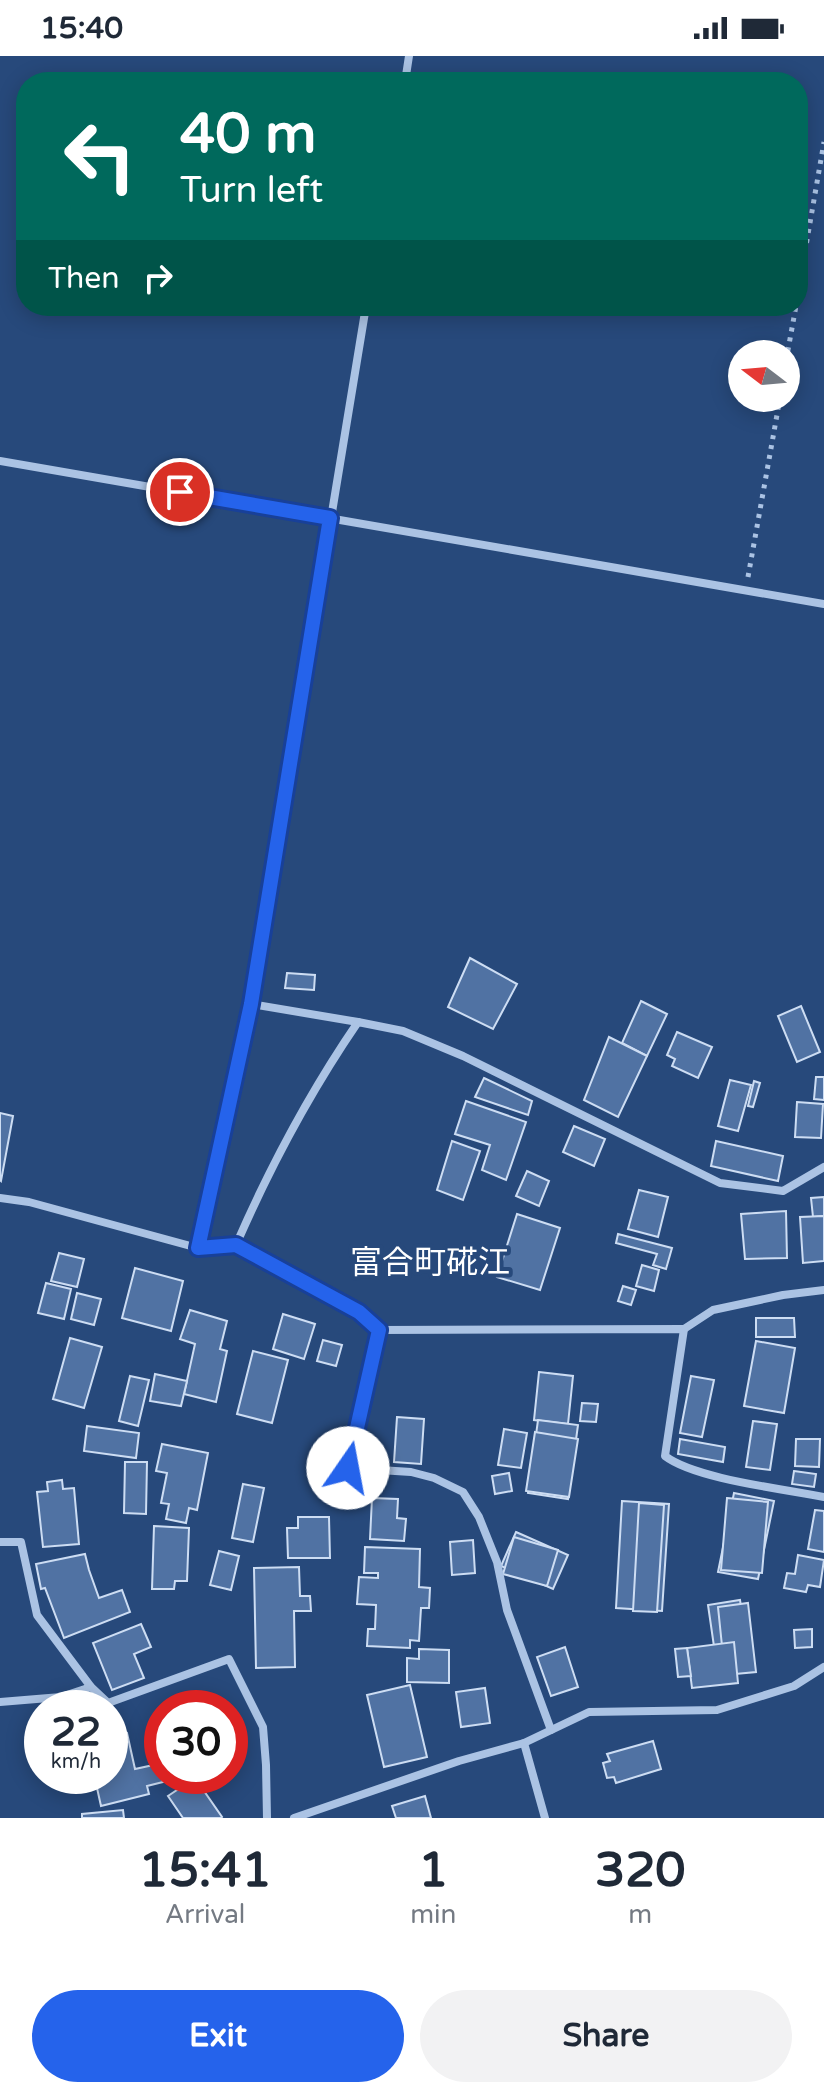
<!DOCTYPE html>
<meta charset="utf-8">
<style>
:root{--surface:#fff;--page:#f2f2f3;--text:#1f2937;--muted:#747a83;--accent:#2563eb}
body{margin:0;font-family:"Varela Round","Noto Sans JP",sans-serif;background:var(--page);color:var(--text);height:100vh;display:flex;flex-direction:column;font-size:30px;white-space:nowrap}
*{box-sizing:border-box;margin:0}
p{font-size:26px;color:var(--muted)}
.icon{flex:none;width:44px;height:44px;fill:none;stroke:currentColor;stroke-width:2;stroke-linecap:round;stroke-linejoin:round}
.map{position:relative;height:1762px;overflow:hidden}
.panel{display:flex;flex-direction:column;background:var(--surface);flex:1}
.panel>*{flex:none}
.banner{position:absolute;left:16px;top:16px;width:792px;height:244px;border-radius:32px;box-shadow:0 4px 20px #0003;background:#00695c;color:#fff;overflow:hidden}
.needle{width:52px;rotate:286deg}
.tools{position:absolute;left:728px;top:284px;display:grid;gap:16px}
.tools a{display:grid;place-items:center;width:72px;height:72px;border-radius:50%;background:var(--surface);box-shadow:0 4px 20px #0003;font-size:40px}
.speed{position:absolute;left:24px;top:1634px;display:flex;gap:16px;font-size:40px;font-weight:700;text-align:center}
.speed>*{display:grid;place-content:center;width:104px;height:104px;border-radius:50%;background:var(--surface);box-shadow:0 4px 20px #0003;line-height:1}
.speed small{font-size:20px;font-weight:400}
.speed .limit{border:12px solid #d22;background:#fff;color:#111}
.pin{position:absolute;display:grid;place-items:center;width:68px;height:68px;color:#fff;margin:-34px;border:4px solid #fff;border-radius:50%;box-shadow:0 2px 8px #0007}
.me{position:absolute;width:88px;margin:-44px;rotate:12deg;stroke-linejoin:round;filter:drop-shadow(0 0 6px #0008)}
.turn{display:flex;align-items:center;gap:28px;height:168px;padding:0 32px;font-size:36px}
.turn .icon{width:104px;height:104px;stroke-width:2.5}
.turn b{display:block;font-size:56px;line-height:68px}
.then{display:flex;align-items:center;height:76px;padding:0 32px;background:#0003;gap:16px;font-size:30px}
.eta{display:flex;justify-content:space-evenly;align-items:center;height:136px;text-align:center}
.eta b{font-size:48px;font-weight:700;line-height:56px}
.cta{display:flex;gap:16px;margin-top:auto;padding:16px 32px}
.cta a{flex:1;height:92px;border-radius:48px;background:var(--accent);color:#fff;font-size:32px;font-weight:700;line-height:92px;text-align:center}
.cta a+a{background:var(--page);color:var(--text)}
.status{display:flex;justify-content:space-between;align-items:center;height:56px;padding:0 40px;background:var(--surface);direction:ltr}
.status svg{height:22px;fill:currentColor}
.map>svg:first-child{display:block}
</style>
<div class="status"><b>15:40</b><svg viewBox="0 0 49 12"><path d="M0 12V9h3v3zM5 12V6h3v6zM10 12V3h3v9zM15 12V0h3v12zM26 1h20v11H26zM47 4h2v5h-2z"/></svg></div>
<div class="map">
<svg width="824" height="1762" viewBox="0 0 824 1762">
<rect width="100%" height="100%" fill="#27497b"/>
<g fill="#5072a3" stroke="#cdddf3" stroke-width="2">
<path d="M470,902L517,928L493,973L448,951Z"/>
<path d="M287,917L315,919L314,934L285,932Z"/>
<path d="M641,945L667,958L647,1000L622,987Z"/>
<path d="M801,950L820,996L797,1006L778,960Z"/>
<path d="M677,976L712,991L698,1022L672,1010L675,1003L667,999Z"/>
<path d="M609,981L647,1000L618,1061L584,1044Z"/>
<path d="M816,1021H824V1044L814,1043Z"/>
<path d="M484,1022L532,1045L528,1059L475,1041Z"/>
<path d="M730,1024L751,1029L738,1075L718,1070Z"/>
<path d="M754,1025L760,1027L753,1051L748,1050Z"/>
<path d="M466,1045L526,1066L506,1124L482,1114L490,1089L455,1078Z"/>
<path d="M797,1046L823,1048L821,1082L795,1081Z"/>
<path d="M0,1057L13,1060L1,1125L0,1124Z"/>
<path d="M574,1070L605,1083L594,1110L563,1096Z"/>
<path d="M452,1085L480,1095L463,1144L437,1134Z"/>
<path d="M716,1085L783,1100L778,1125L711,1110Z"/>
<path d="M527,1115L549,1125L539,1150L516,1140Z"/>
<path d="M639,1134L668,1141L658,1181L628,1173Z"/>
<path d="M824,1141V1160L813,1161L811,1142Z"/>
<path d="M786,1155L787,1202L745,1203L741,1158Z"/>
<path d="M517,1158L560,1172L540,1234L497,1221Z"/>
<path d="M824,1160V1205L803,1207L800,1161Z"/>
<path d="M618,1178L672,1192L666,1213L653,1209L657,1198L616,1187Z"/>
<path d="M59,1197L84,1203L77,1231L51,1225Z"/>
<path d="M642,1209L659,1214L654,1235L636,1230Z"/>
<path d="M135,1212L183,1225L171,1275L122,1262Z"/>
<path d="M46,1227L71,1233L64,1263L38,1257Z"/>
<path d="M623,1230L636,1234L631,1249L618,1245Z"/>
<path d="M77,1237L101,1243L94,1269L71,1263Z"/>
<path d="M190,1254L227,1265L220,1293L227,1295L216,1346L184,1338L195,1288L180,1283Z"/>
<path d="M283,1258L315,1268L304,1303L273,1293Z"/>
<path d="M756,1262H794L795,1281H756Z"/>
<path d="M70,1282L102,1291L84,1352L53,1343Z"/>
<path d="M323,1284L342,1289L336,1310L317,1305Z"/>
<path d="M756,1285L795,1292L784,1357L744,1350Z"/>
<path d="M253,1295L288,1304L272,1367L237,1358Z"/>
<path d="M539,1316L573,1320L568,1368L534,1364Z"/>
<path d="M155,1318L187,1325L181,1350L150,1345Z"/>
<path d="M130,1320L149,1324L138,1370L119,1365Z"/>
<path d="M691,1320L714,1324L702,1381L680,1377Z"/>
<path d="M582,1347L598,1348L596,1366L580,1365Z"/>
<path d="M397,1361L424,1363L421,1408L394,1406Z"/>
<path d="M538,1364L578,1369L568,1443L528,1437Z"/>
<path d="M753,1365L777,1368L770,1414L746,1411Z"/>
<path d="M87,1370L139,1377L136,1402L84,1395Z"/>
<path d="M504,1373L527,1377L521,1412L498,1409Z"/>
<path d="M535,1376L578,1383L569,1441L526,1435Z"/>
<path d="M680,1383L725,1391L723,1406L678,1398Z"/>
<path d="M796,1383H820L819,1411L795,1410Z"/>
<path d="M162,1388L208,1397L197,1454L189,1452L186,1467L166,1463L169,1448L161,1447L167,1417L156,1415Z"/>
<path d="M125,1406H147L146,1458L124,1457Z"/>
<path d="M794,1415L816,1418L814,1431L792,1428Z"/>
<path d="M509,1417L512,1435L495,1438L492,1420Z"/>
<path d="M62,1424L63,1433L74,1432L79,1488L43,1491L37,1436L48,1435L47,1426Z"/>
<path d="M243,1428L264,1432L253,1486L232,1482Z"/>
<path d="M734,1437L774,1445L758,1523L718,1516Z"/>
<path d="M372,1442L398,1443L397,1462L406,1463L404,1485L370,1483Z"/>
<path d="M727,1442L768,1446L762,1517L721,1514Z"/>
<path d="M622,1445L669,1448L662,1555L616,1552Z"/>
<path d="M639,1447L664,1449L657,1556L633,1555Z"/>
<path d="M815,1454L824,1455V1496L808,1493Z"/>
<path d="M298,1461H329L330,1502H288L287,1472H298Z"/>
<path d="M154,1470L189,1472L187,1525H175L174,1533H152Z"/>
<path d="M516,1476L568,1499L553,1533L501,1510Z"/>
<path d="M514,1481L558,1494L547,1530L503,1518Z"/>
<path d="M473,1484L475,1517L452,1519L450,1486Z"/>
<path d="M365,1491L420,1493L419,1531L430,1532L429,1552H421L419,1585L410,1584V1592L367,1590L368,1573H375L376,1549L357,1548L359,1521L378,1522V1517H364Z"/>
<path d="M219,1495L239,1500L231,1534L210,1529Z"/>
<path d="M85,1498L89,1514L99,1542L122,1534L130,1556L64,1582L45,1532L41,1533L36,1508Z"/>
<path d="M798,1499L824,1504L820,1531L808,1529L806,1536L784,1532L787,1517L795,1518Z"/>
<path d="M299,1511L300,1540H310L311,1555H294L295,1611L256,1612L254,1512Z"/>
<path d="M740,1544L751,1613L718,1618L708,1549Z"/>
<path d="M748,1547L756,1616L725,1619L718,1551Z"/>
<path d="M141,1568L151,1591L134,1598L144,1622L112,1634L93,1587Z"/>
<path d="M812,1573V1591L795,1592L794,1574Z"/>
<path d="M734,1586L738,1627L692,1632L687,1592Z"/>
<path d="M565,1591L578,1631L551,1640L537,1601Z"/>
<path d="M687,1592L691,1620L678,1621L675,1593Z"/>
<path d="M419,1593L449,1594V1627L407,1626V1602L419,1603Z"/>
<path d="M410,1629L427,1701L384,1711L367,1639Z"/>
<path d="M485,1632L490,1667L461,1671L456,1636Z"/>
<path d="M127,1677L135,1713L158,1708L163,1726L147,1730L149,1738L101,1750L95,1723L74,1728L72,1720H110V1681Z"/>
<path d="M653,1685L661,1713L616,1727L614,1721L607,1722L603,1707L610,1705L607,1698Z"/>
<path d="M195,1722L222,1761L221,1762H183L168,1740Z"/>
<path d="M425,1740L431,1762H396L392,1750Z"/>
<path d="M123,1754L124,1762H82V1758Z"/>
</g>
<g fill="none" stroke-linecap="round" stroke-linejoin="round">
<g stroke="#abc3e4" stroke-width="5" stroke-dasharray="4 6" stroke-linecap="butt">
<path d="M798,236L824,86"/>
<path d="M786,305L796,250"/>
<path d="M748,521L780,342"/>
</g>
<g stroke="#abc3e4" stroke-width="8">
<path d="M405,26L409,0"/>
<path d="M0,405L824,548"/>
<path d="M251,948L358,966"/>
<path d="M0,1142L29,1146L198,1192L236,1189L359,1256L379,1274L348,1412L411,1416L434,1422L463,1436L479,1461L497,1506L507,1554L551,1674"/>
<path d="M236,1189C270,1111 310,1036 358,966L403,975L463,1000L720,1127L783,1135L824,1111"/>
<path d="M198,1192L251,948L366,250"/>
<path d="M684,1273L713,1254L783,1239L824,1234"/>
<path d="M379,1274L684,1273L665,1400C695,1423 784,1433 824,1441"/>
<path d="M0,1486H21L37,1559L91,1631L108,1647L229,1603L263,1671L266,1709L267,1762"/>
<path d="M0,1646L61,1641L91,1631"/>
<path d="M524,1687L545,1762"/>
<path d="M294,1762L459,1705L524,1687L589,1656L717,1654L794,1630L824,1611"/>
</g>
</g>
<g fill="none" stroke-linecap="round" stroke-linejoin="round">
<defs>
<path id="route" d="M180,436L330,462L251,948L198,1192L236,1189L359,1256L379,1274L348,1412"/>
</defs>
<use href="#route" stroke="#184099" stroke-width="20"/>
<use href="#route" stroke="#2563eb" stroke-width="14"/>
</g>
<g text-anchor="middle" dominant-baseline="central" stroke-width="8" stroke-linejoin="round" paint-order="stroke">
<g font-size="32" fill="#fff" stroke="#27497b">
<text x="430" y="1207">富合町硴江</text>
</g>
</g>
</svg>
<div class="tools">
<a><svg class="needle" viewBox="-14 -14 28 28"><path d="M0-13l5 13h-10z" fill="#e53935"/><path d="M0 13l5-13h-10z" fill="#747a83"/></svg></a>
</div>
<div class="speed"><div>22<small>km/h</small></div><div class="limit">30</div></div>
<div class="pin" style="left:180px;top:436px;background:#d93025"><svg class="icon" aria-label="arrive" viewBox="0 0 24 24"><path d="M6 21V4h12l-3 4 3 4H6"/></svg></div>
<svg class="me" style="left:348px;top:1412px" viewBox="-20 -20 40 40"><circle r="19" fill="#fff"/><path d="M0-13L10 11 0 6-10 11z" fill="#2563eb"/></svg>
<div class="banner">
<div class="turn"><svg class="icon" aria-label="left" viewBox="0 0 24 24"><path d="M17 20v-9H6M10 6l-5 5 5 5"/></svg><div><b>40 m</b>Turn left</div></div>
<div class="then">Then<svg class="icon" aria-label="right" viewBox="0 0 24 24"><path d="M7 20v-9h11M14 6l5 5-5 5"/></svg></div>
</div>
</div>
<section class="panel">
<div class="eta">
<div><b>15:41</b><p>Arrival</p></div>
<div><b>1</b><p>min</p></div>
<div><b>320</b><p>m</p></div>
</div>
<div class="cta"><a>Exit</a><a>Share</a></div>
</section>
